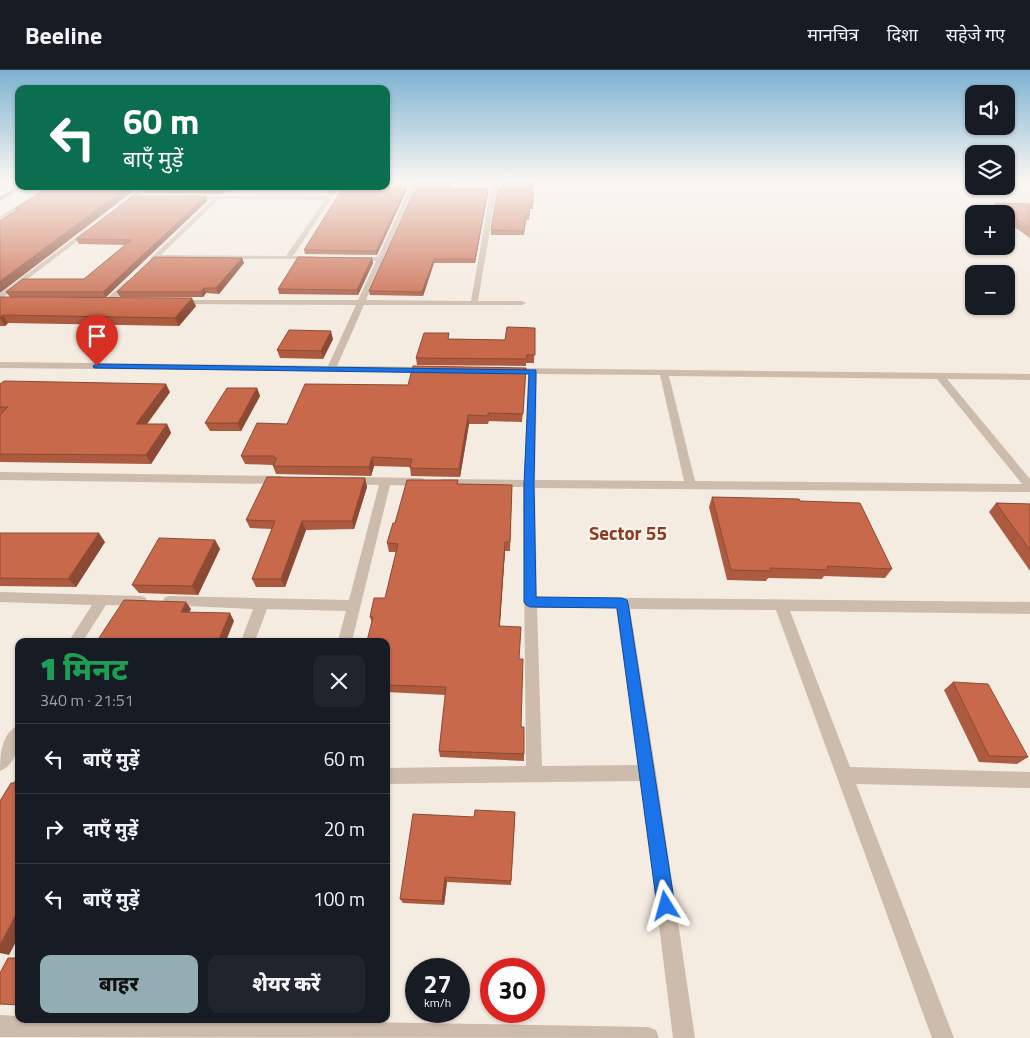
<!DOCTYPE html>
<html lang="hi">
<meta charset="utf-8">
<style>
:root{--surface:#171b24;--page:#20242c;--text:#f1f3f6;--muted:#9ea1a6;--line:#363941;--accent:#92aeb2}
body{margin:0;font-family:"Titillium Web","Noto Sans Devanagari",sans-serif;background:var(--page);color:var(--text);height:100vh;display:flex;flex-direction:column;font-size:19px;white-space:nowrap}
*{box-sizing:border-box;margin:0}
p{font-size:16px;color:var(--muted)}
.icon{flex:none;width:28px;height:28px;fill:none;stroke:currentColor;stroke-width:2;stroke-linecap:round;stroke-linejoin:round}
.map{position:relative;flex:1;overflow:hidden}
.side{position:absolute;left:15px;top:568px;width:375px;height:385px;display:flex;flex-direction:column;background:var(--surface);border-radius:10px;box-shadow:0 1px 4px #0004}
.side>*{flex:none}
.top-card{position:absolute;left:15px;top:15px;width:375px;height:105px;border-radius:10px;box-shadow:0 1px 4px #0004;background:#0b6e4f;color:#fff;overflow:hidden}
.buttons{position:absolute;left:965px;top:15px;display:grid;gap:10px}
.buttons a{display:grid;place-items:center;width:50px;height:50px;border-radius:10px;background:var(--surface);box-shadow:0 1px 4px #0004;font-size:25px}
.speed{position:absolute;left:405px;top:888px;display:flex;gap:10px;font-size:25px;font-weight:700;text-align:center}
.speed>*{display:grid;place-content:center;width:65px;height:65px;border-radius:50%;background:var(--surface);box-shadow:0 1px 4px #0004;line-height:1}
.speed small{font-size:12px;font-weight:400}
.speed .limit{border:8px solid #d22;background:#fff;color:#111}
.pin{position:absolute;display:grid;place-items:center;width:42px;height:42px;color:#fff;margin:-51px -21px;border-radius:50% 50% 50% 0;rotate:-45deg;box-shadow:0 0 5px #0007}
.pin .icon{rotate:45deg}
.me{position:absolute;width:55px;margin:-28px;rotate:352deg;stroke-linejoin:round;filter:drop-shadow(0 0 4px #0008)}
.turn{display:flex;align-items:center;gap:18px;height:105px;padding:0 25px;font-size:22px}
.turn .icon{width:65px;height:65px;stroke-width:2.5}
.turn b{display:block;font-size:35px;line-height:42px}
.round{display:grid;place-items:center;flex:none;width:52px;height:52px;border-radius:10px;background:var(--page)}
.head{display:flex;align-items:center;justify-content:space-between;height:85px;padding:0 25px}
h1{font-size:30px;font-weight:800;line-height:38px;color:#1e9e55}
.cta{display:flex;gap:10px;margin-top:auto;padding:10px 25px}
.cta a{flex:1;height:58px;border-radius:10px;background:var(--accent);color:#111;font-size:20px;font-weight:800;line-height:58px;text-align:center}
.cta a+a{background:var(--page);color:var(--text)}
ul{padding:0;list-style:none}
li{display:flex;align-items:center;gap:15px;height:70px;padding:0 25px;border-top:1px solid var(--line)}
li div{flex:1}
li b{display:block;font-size:19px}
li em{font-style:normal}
header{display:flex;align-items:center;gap:30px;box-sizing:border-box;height:70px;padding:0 25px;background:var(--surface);border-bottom:1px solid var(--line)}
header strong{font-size:24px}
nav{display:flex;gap:28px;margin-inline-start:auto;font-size:18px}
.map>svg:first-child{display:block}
</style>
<header>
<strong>Beeline</strong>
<nav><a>मानचित्र</a><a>दिशा</a><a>सहेजे गए</a></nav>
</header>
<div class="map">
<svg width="1030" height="968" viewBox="0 0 1030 968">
<rect width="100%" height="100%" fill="#f4ebe1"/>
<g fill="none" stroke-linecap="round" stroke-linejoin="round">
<g fill="#cdbbac" fill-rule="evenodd">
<path d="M413,111H419L366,230L471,231L492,111H498L478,231H522L526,233L522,235H364L337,296L428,297L431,298V302L0,298V292L328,296L356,235L177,234L173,232L177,230H358L376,191H356L353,189L356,187H378Z"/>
<path d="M0,114L14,116L0,118Z"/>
<path d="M49,116H56L0,151V146Z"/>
<path d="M143,116H150L123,137H119V135Z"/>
<path d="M334,116H340L293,186H314L317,188L316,189H157L153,191L150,189L213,129H191L189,126H327ZM219,129L325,130L286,186L161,185Z"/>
<path d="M87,159L92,160L0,230V224Z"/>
<path d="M127,210L134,212L112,233H106V229Z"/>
<path d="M510,298L1030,304V310L947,309L1030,409V422L535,418L537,527L1030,532V544L790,541L850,697L1030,702V718L856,714L954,968H932L776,540L630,539L656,703L695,968H673L641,711L386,714V698L526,696L523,417H442L436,413L442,409L524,410L528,304L507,303L505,301ZM537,304L660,305L684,411L535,410ZM669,306L937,309L1022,414L695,411ZM537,538H616L639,695L542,696Z"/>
<path d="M0,402L282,406L288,410L282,414L0,410Z"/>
<path d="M350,407L422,408L428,412L422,416L390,415L352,571H338L346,541L267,539L255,571H241L253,539L165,535L163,531L165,527L170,526L349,530L379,415L346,414L344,411L346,408Z"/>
<path d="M0,522L140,526L145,527L147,531L145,535L140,536L106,535L83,571H69L92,535L0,532Z"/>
<path d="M19,655C19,672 18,694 0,701C0,685 1,663 19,655Z"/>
<path d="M0,945L19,946V949H189L648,957L656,960L659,968L0,967Z"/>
</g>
<path fill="#a18a7d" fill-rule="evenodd" d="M19,116H25L0,131V127Z"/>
</g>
<g fill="#ac5a40">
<path d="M422,111H453L450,118L488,119V123L475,193H434L423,226L370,225L369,221Z"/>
<path d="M533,111V139H530L529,150H526L524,165H491V160L501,119Z"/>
<path d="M142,116H230L222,124L144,123L141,117Z"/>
<path d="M407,119L377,185L305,184L304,180Z"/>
<path d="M206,126L207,131L106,227H10L6,222L84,209L125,175L79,174L76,169Z"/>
<path d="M995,133L1030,134V168L1006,151V144H996L991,140Z"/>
<path d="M242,188L244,193L219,224L206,223L203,227H120L117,222Z"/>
<path d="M372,188L373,193L358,225L279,224L278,219Z"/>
<path d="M0,227L196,236L179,256L8,253L5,256H0Z"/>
<path d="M535,258L534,293H526V296L417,295L416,288L449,269L505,270Z"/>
<path d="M333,269L323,289L280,288L277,280Z"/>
<path d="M526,298L522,352L489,351L488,354H469L460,407L411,406L410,397L374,396L371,406L276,404L273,396V395L245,394L241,386L287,354L408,315Z"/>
<path d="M0,314L170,322L147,354H167L171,363L151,394L0,392Z"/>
<path d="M257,318L260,326L241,361H210L205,353Z"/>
<path d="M365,408L367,417L354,459L306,460L285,517H256L252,509L272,459L250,458L246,450Z"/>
<path d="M458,414L512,415L510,481H505L500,556L519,589L521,657H524V691L440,687L439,681L446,625L386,622V571L372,553L370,547L385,528L396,482H389L387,473L395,453Z"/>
<path d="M712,427L800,431L892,499L885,508L824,506L822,509L768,508L766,511L727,510L709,437Z"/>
<path d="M996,433L1029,434L1030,433V501L989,442Z"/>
<path d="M0,463L105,472L76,517L0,516Z"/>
<path d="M215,470L220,479L198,525L139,523L132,515Z"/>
<path d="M953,612L1028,687L1017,694L979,692L944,620Z"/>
<path d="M474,747L515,748L511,815L447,812L444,835L403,833L400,829Z"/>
</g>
<g fill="#8c4a34">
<path d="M129,116H140L0,223V211Z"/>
<path d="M221,116H230L222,124L220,117Z"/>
<path d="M407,116V119L377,185L376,181Z"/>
<path d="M488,119V123L475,193V189Z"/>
<path d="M206,126L207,131L106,227L103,222Z"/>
<path d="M242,188L244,193L219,224L216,218Z"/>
<path d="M372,188L373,193L358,225L357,220Z"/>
<path d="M434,189V193L423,226L422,222Z"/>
<path d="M204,218L206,223L203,227L201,222Z"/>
<path d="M192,228L196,236L179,256L175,248Z"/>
<path d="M3,245L8,253L5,256L0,248Z"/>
<path d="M331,261L333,269L323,289L321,281Z"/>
<path d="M166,314L170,322L141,362L136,354Z"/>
<path d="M257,318L260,326L241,361L238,353Z"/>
<path d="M468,345L469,354L460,407L459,399Z"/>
<path d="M167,354L171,363L151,394L146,385Z"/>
<path d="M372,387L374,396L371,406L369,397Z"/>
<path d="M365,408L367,417L354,459L352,451Z"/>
<path d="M302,451L306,460L285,517L281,509Z"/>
<path d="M99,463L105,472L76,517L68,509Z"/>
<path d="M215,470L220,479L198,525L192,516Z"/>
<path d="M505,472V481L499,564V556Z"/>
<path d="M186,532L191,539L186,549L181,542Z"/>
<path d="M230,543L234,551L226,571H218Z"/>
<path d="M445,807L447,812L444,835L442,831Z"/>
<path d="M19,839V866L9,885L0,883V875Z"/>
</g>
<g fill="#c8694b" stroke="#8c4a34">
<path d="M422,111H451L449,118H451L488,119L475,189H434L422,222L369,221L417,116H420Z"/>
<path d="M502,111H533V135L530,134L529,145H526L524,161L491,160L498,119H501Z"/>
<path d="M386,115L407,116L376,181L304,180L344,116H386Z"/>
<path d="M51,116H129L0,211V151L19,139H15L40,123Z"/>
<path d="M142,116H221L220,117H141Z"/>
<path d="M133,126H206L103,222H6L23,209H84L131,170L76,169Z"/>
<path d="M995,133L1030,134V158Z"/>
<path d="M154,187L242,188L216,218H204L201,222H117Z"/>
<path d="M298,187L372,188L357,220L278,219Z"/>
<path d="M0,227L192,228L175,248L3,245L0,248Z"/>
<path d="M507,257L535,258V285H527L526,289L416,288L424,263H449L448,269L505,270Z"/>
<path d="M289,260L331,261L321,281L277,280Z"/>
<path d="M413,296L526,298L523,344L488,343V346L468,345L459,399L410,398L412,389L372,387L369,397L273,396L277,388H274V386H241L257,353L287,354L305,314L408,315Z"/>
<path d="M4,311L166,314L136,354H167L146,385L0,384V345L8,337H0V314Z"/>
<path d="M227,318H257L238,353H205Z"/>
<path d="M267,407L365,408L352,451H302L281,509H252L275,451L246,450Z"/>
<path d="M407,410H458L457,414L512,415L510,472H505L499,556L521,557L519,589H523L521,657H524V684L439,681L446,617L386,615V571H367L373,547H370L374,528H385L398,474L387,473L393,453H395Z"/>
<path d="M712,427L799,429L800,431L860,433L892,499L827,496L828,500L770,498L771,501L731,500Z"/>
<path d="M996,433L1030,434V480Z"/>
<path d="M0,463H99L68,509L0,508Z"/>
<path d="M159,468L215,470L192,516L132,515Z"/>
<path d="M124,530L186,532L181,542L230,543L218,571H97Z"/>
<path d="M953,612L988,614L1028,687L989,686Z"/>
<path d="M19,705V839L0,875V731L11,713H14Z"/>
<path d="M475,740L515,742L511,811L445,807L442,831L400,829L413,744L474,747Z"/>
<path d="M8,888H19V935L0,934V903Z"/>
</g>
<linearGradient id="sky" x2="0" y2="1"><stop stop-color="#7eb2d2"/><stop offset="0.45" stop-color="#faf6f2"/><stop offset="1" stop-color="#faf6f2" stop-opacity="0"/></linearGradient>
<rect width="1030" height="247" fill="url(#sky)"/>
<path fill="#1a73e8" stroke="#114b97" d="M97,294L536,300L534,414L536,527L622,528L627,530L628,533L675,836L672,842L666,844L660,842L657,836L617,538L530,537L526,535L524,532V414L529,304L94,298L93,296Z"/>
<g text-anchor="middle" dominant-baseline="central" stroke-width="4.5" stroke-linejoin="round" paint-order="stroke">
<g font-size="19" font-weight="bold" fill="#8c3b22" stroke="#fbf5ee">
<text x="628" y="462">Sector 55</text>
</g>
</g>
</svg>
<div class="buttons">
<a><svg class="icon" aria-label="sound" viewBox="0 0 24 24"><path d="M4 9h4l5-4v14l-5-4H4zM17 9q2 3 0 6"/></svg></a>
<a><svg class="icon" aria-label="layers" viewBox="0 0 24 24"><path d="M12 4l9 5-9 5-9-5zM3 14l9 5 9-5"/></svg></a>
<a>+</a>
<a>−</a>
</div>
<div class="speed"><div>27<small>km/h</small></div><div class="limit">30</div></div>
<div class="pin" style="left:97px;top:296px;background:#d93025"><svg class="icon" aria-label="arrive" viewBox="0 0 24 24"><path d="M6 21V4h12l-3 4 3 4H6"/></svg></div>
<svg class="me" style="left:666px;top:836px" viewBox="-20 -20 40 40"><path d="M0-17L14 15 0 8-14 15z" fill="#1a73e8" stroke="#fff" stroke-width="4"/></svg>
<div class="top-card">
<div class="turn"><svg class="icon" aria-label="left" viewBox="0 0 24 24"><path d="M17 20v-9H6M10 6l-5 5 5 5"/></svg><div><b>60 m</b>बाएँ मुड़ें</div></div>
</div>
<section class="side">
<div class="head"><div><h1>1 मिनट</h1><p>340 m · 21:51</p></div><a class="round"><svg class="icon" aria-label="close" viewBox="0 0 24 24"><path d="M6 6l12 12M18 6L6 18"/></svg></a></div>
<ul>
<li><svg class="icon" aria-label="left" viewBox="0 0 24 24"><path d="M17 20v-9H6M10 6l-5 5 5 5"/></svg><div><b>बाएँ मुड़ें</b></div><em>60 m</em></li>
<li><svg class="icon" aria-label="right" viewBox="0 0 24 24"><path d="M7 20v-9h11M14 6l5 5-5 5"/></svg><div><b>दाएँ मुड़ें</b></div><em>20 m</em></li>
<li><svg class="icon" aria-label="left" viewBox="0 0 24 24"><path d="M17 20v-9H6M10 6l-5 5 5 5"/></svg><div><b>बाएँ मुड़ें</b></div><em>100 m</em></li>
</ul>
<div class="cta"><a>बाहर</a><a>शेयर करें</a></div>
</section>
</div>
